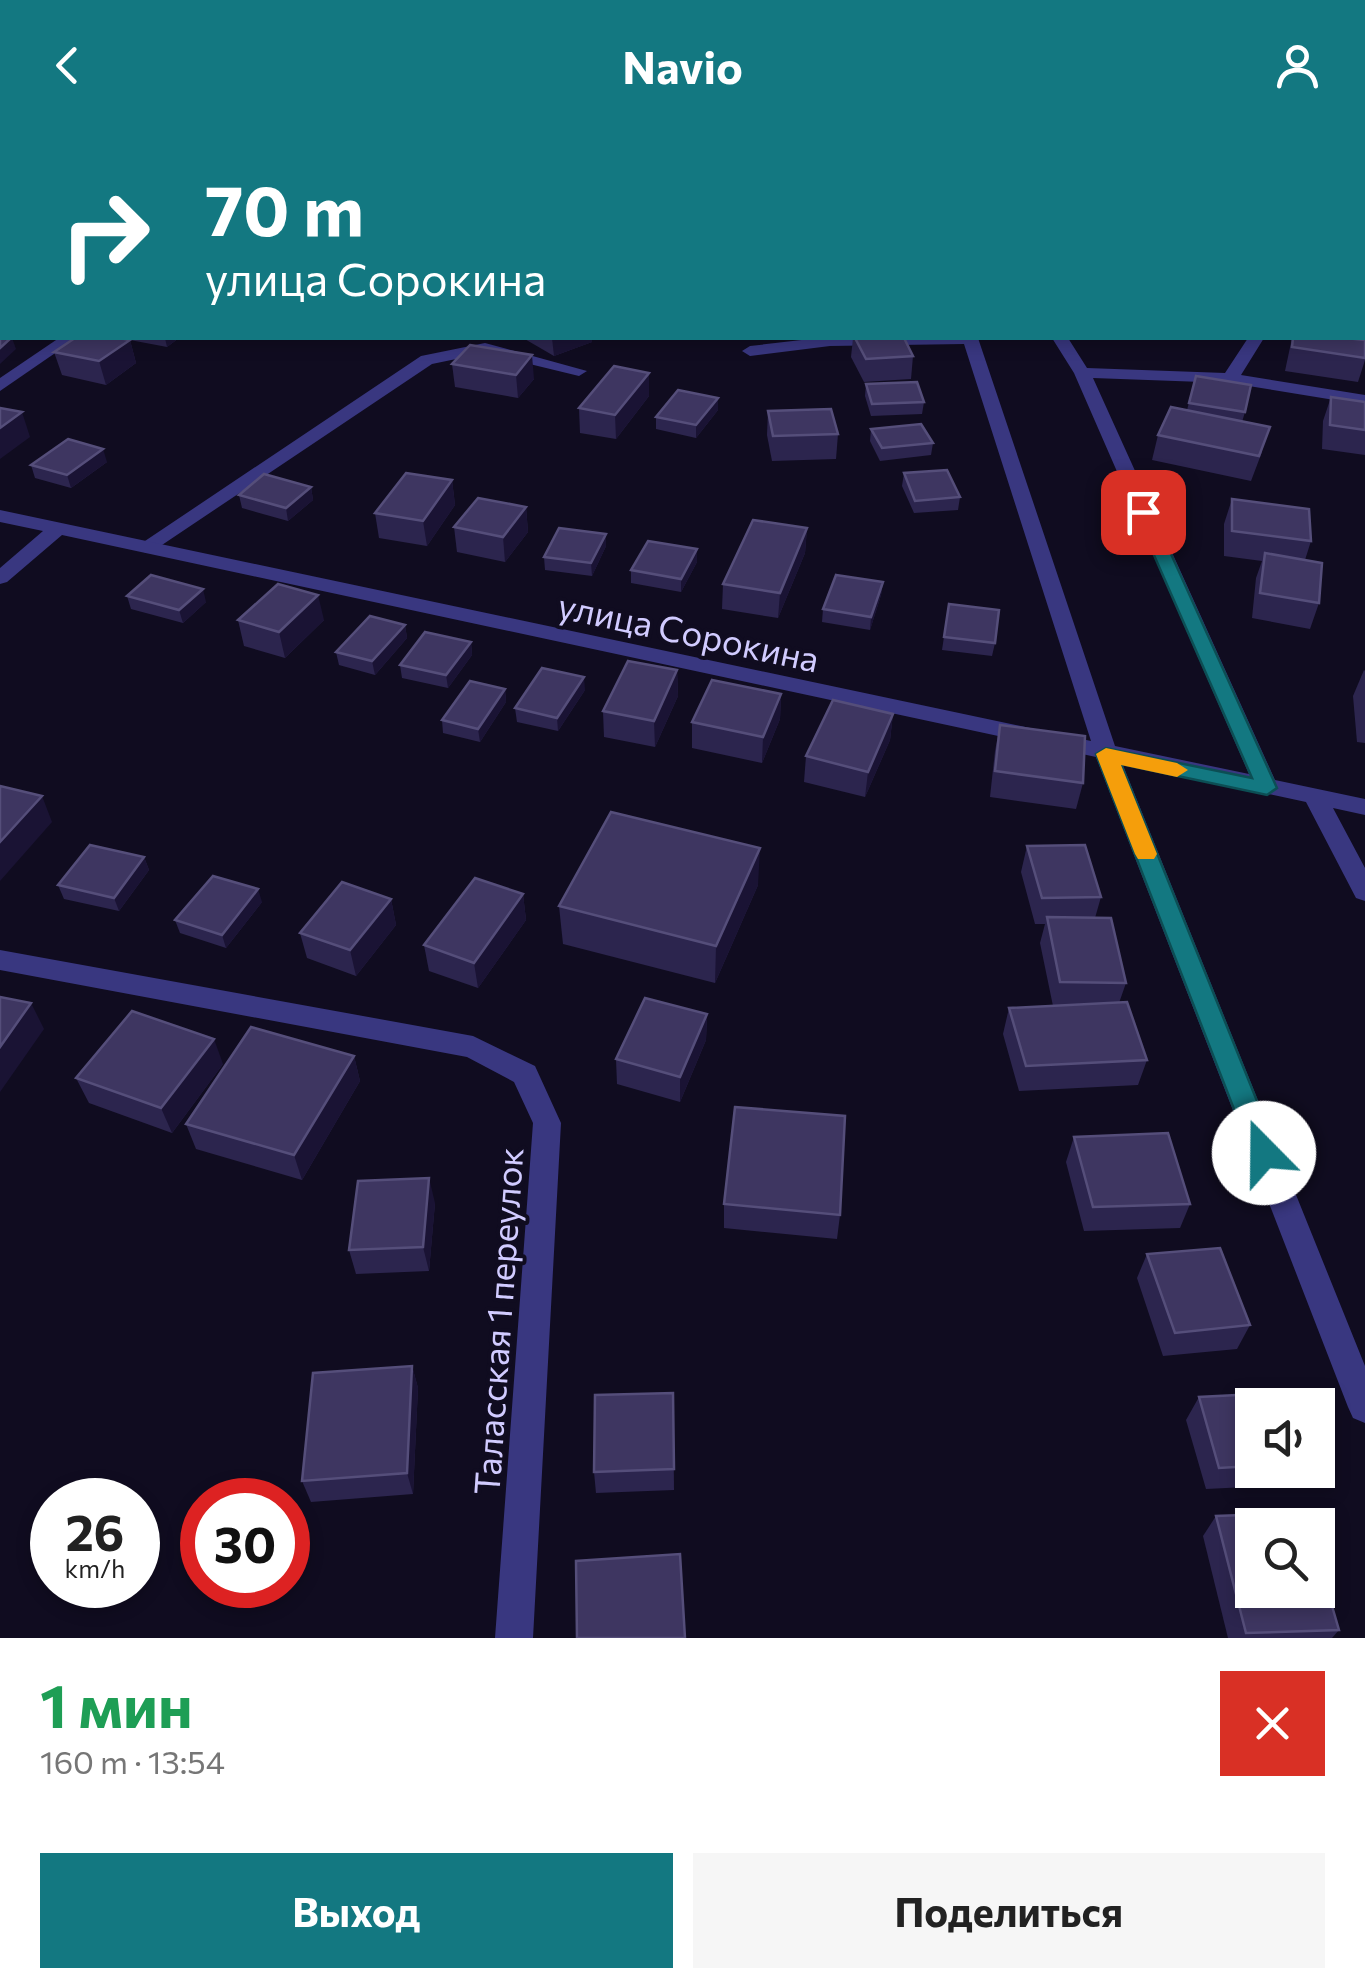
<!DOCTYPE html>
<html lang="ru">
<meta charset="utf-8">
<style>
:root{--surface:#fff;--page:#f6f6f6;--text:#222;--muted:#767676;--accent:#137881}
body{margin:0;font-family:Commissioner,sans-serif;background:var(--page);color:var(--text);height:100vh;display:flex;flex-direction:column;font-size:38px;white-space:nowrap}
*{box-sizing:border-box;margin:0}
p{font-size:32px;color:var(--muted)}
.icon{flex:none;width:55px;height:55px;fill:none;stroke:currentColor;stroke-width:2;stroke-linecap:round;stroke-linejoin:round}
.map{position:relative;height:1508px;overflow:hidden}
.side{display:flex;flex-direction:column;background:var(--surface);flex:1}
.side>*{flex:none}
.hud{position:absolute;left:0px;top:0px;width:1365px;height:210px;box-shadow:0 5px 15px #0003;background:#137881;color:#fff;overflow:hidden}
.fabs{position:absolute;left:1235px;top:1258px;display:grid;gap:20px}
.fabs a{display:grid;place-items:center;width:100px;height:100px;border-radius:0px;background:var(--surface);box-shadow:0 5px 15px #0003;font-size:50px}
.speed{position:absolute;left:30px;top:1348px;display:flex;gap:20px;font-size:50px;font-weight:700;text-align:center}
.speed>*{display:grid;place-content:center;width:130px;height:130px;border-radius:50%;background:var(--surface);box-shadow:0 5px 15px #0003;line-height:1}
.speed small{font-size:25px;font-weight:400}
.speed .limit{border:15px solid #d22;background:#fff;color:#111}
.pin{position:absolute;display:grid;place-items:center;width:85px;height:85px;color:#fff;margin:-42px;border-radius:20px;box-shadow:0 5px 15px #0006}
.me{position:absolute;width:110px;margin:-55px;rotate:338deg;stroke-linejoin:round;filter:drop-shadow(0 0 8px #0008)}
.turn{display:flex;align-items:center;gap:35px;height:210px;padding:0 40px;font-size:45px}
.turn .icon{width:130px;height:130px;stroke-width:2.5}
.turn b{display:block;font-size:70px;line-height:85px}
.round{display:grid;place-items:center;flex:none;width:105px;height:105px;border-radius:0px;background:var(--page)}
.overview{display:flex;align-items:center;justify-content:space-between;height:170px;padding:0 40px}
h1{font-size:60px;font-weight:700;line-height:75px;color:#1e9e55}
.button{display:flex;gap:20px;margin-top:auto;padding:20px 40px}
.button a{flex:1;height:115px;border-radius:0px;background:var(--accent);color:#fff;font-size:40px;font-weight:700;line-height:115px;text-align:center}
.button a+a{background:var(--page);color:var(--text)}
header{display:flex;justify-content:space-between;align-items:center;height:130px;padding:0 40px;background:var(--accent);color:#fff;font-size:45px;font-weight:700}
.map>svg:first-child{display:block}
</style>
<header><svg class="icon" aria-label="back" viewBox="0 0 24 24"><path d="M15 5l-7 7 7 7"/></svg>Navio<svg class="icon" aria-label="person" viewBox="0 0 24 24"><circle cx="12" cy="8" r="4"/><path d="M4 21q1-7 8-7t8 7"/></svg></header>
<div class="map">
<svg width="1365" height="1508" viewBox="0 0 1365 1508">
<rect width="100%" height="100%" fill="#100c20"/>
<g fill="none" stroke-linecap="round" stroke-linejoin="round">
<path fill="#393780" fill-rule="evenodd" d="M485,213L587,241L579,246L485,223L432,234L153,421L146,423L136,417L421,226Z"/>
<g fill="#393780" fill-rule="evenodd">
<path d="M690,0H718L719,2H691Z"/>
<path d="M925,0H937L938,2H926Z"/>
<path d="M1365,37V48L1362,49V38Z"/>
<rect x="0" y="110" width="2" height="8"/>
<path d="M59,208H77L0,261V248Z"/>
<path d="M819,208H978L1115,616L1249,644L1074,243L1052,208H1068L1087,238L1225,243L1248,208H1264L1241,245L1365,265V275L1230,253L1093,248L1275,650L1365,669V685L1333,678L1365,738V771L1356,768L1306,672L1122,633L1365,1236V1293L1353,1288L1348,1277L1096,627L62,405L7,452L0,454V438L43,401L0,392V380L1091,611L964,214L830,216L750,226L742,221L750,216Z"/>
<path d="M0,820L473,906L535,936L561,993L533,1508H495L533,993L514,952L467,927L0,840Z"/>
</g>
</g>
<g fill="#2c254e">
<path d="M469,0H505L502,2H481Z"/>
<path d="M521,0H563L560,2H521Z"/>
<path d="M806,0H843L839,2H806Z"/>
<path d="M75,208H179L167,217L130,210L136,233L106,255L62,245L54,222Z"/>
<path d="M523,208H592V212L554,226Z"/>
<path d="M853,208H904L913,226L911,249L864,252L851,227Z"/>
<path d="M1292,208H1345L1365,210V230L1358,252L1285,241Z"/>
<path d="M452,234L534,249L518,268L455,257Z"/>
<path d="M649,243V266L616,309L580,303L579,278Z"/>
<path d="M1196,246L1245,282L1242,292L1262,322L1251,351L1152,330L1158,305L1187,280Z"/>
<path d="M866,254L924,272L922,284L871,286L865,266Z"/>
<path d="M1331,267L1365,272V325L1322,319L1323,291Z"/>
<path d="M718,280L696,308L656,299V287Z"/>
<path d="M768,281L838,304L836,329L772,331L767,305Z"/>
<path d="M871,299L933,313L931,325L880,331L870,311Z"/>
<path d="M107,332L71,358L35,348L31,335Z"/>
<path d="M904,343L960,367L958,380L914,383L902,356Z"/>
<path d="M452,350L455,375L427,416L379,408L375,383Z"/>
<path d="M311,357L313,370L288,391L242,378L239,365Z"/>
<path d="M1232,369L1311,411L1305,430L1319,473L1310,499L1252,488L1256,448L1262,431L1224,426V394Z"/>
<path d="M526,377L528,402L505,432L457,422L454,397Z"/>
<path d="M807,398L805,423L778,488L722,479L723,454Z"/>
<path d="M606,416L592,446L545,440L544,427Z"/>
<path d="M697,419V432L681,462L631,453V440Z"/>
<path d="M883,452L881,465L870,500L822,492L823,479Z"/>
<path d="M127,466L206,472L183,493L131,479Z"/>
<path d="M949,474L995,513L992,526L942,520Z"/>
<path d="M238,490H324L285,528L244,516Z"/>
<path d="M405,495L407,508L375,545L339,535L336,522Z"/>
<path d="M471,512L472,525L448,558L402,548L400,535Z"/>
<path d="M677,540L678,566L655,617L604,607L603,581Z"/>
<path d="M1364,540L1365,541V613L1357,612L1353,566Z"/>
<path d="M505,559L506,572L480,612L443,603L442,590Z"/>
<path d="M585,560L558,601L517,592L515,578Z"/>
<path d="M781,564L780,589L762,633L692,618V592Z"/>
<path d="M893,584L890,610L865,667L804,652L806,626Z"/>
<path d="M1000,595L1083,653L1076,679L990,667L995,621Z"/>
<path d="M1027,716L1101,767L1095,788L1126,853L1119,873L1147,930L1138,955L1019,961L1003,904L1009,878L1053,876L1040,813L1045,794H1035L1021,742Z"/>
<path d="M144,727L149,740L119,781L64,769L58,755Z"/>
<path d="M758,755L715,853L563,814L559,776Z"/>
<path d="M523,764L526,790L478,858L429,841L424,815Z"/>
<path d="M391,769L396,795L356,846L307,828L300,803Z"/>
<path d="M262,772L226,818L180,803L175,790Z"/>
<path d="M707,884L706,910L680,972L617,954L616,929Z"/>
<path d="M354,926L360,951L302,1050L196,1019L186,994Z"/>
<path d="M223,934L172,1003L89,973L76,948Z"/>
<path d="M1074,1007L1190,1074L1180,1098L1084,1101L1066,1032Z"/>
<path d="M435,1073L429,1141L356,1144L349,1120Z"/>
<path d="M724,1074L840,1085L837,1109L724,1098Z"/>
<path d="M1147,1124L1250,1195L1237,1219L1163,1226L1137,1148Z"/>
<path d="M412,1236L418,1258L413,1364L311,1372L302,1351Z"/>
<path d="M673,1263L674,1360L596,1363L594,1342Z"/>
<path d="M1199,1267L1252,1275V1340H1296L1285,1355L1206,1359L1186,1290Z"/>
<path d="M1216,1386L1339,1500L1332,1508H1228L1203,1406Z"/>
</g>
<g fill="#1a1334">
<path d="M12,208L16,219L0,234V218Z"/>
<path d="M165,208H179L167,217Z"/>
<path d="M552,208H592V212L554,226Z"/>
<path d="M130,210L136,233L106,255L99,231Z"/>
<path d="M532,225L534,249L518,268L516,245Z"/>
<path d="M649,243V266L616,309L615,285Z"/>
<path d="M718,268V280L696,308V295Z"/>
<path d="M22,282L30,307L0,329V298Z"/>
<path d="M103,319L107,332L71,358L67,345Z"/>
<path d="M452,350L455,375L427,416L423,391Z"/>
<path d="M311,357L313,370L288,391L286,378Z"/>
<path d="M526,377L528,402L505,432L503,407Z"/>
<path d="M807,398L805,423L778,488L780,463Z"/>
<path d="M606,404V416L592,446L591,433Z"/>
<path d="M697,419V432L681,462V449Z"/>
<path d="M883,452L881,465L870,500L871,487Z"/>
<path d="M203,459L206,472L183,493L179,480Z"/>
<path d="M318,465L324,490L285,528L279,502Z"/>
<path d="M405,495L407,508L375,545L372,531Z"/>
<path d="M471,512L472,525L448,558L446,545Z"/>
<path d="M677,540L678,566L655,617L654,591Z"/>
<path d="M584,547L585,560L558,601L557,588Z"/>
<path d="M505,559L506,572L480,612L478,599Z"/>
<path d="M781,564L780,589L762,633L763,607Z"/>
<path d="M893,584L890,610L865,667L868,642Z"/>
<path d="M42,666L52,692L0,751V712Z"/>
<path d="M760,718L758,755L715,853L716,816Z"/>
<path d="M144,727L149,740L119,781L114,768Z"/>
<path d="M258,759L262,772L226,818L222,805Z"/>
<path d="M523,764L526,790L478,858L474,833Z"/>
<path d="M391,769L396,795L356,846L350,820Z"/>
<path d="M31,873L44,899L0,962V917Z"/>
<path d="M707,884L706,910L680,972V947Z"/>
<path d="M214,909L223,934L172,1003L161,978Z"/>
<path d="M354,926L360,951L302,1050L294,1025Z"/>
<path d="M429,1048L435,1073L429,1141L423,1117Z"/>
<path d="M412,1236L418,1258L413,1364L407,1343Z"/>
</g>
<g fill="#3e3661" stroke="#554e7a" stroke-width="2.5">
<path d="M33,0H77L78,2H33Z"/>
<path d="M265,0H312L307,2H271L263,1Z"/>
<path d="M585,0H610L607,2H582Z"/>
<path d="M650,0H659L675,2H647Z"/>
<path d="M1008,0H1053L1055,2H1009Z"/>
<path d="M1276,0H1323L1322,2H1274Z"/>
<path d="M0,206L11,208L0,218Z"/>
<path d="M75,208H119L130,210L99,231L54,222Z"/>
<path d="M855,208H904L913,226L866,229Z"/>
<path d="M1293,208H1345L1365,210V228L1292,217Z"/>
<path d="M470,215L532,225L516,245L452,234Z"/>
<path d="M614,236L649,243L615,285L579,278Z"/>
<path d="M1196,246L1251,255L1245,282L1189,273Z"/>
<path d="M917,252L924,272L872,274L866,254Z"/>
<path d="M678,260L718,268L696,295L656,287Z"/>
<path d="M1331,267L1365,272V300L1330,295Z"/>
<path d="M1171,277L1270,297L1259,326L1158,305Z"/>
<path d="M0,278L22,282L0,298Z"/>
<path d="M831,279L838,304L773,306L768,281Z"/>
<path d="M921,294L933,313L882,318L871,299Z"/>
<path d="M68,309L103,319L67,345L31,335Z"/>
<path d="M947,340L960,367L915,371L904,343Z"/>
<path d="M406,343L452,350L423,391L375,383Z"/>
<path d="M264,344L311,357L286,378L239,365Z"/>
<path d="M478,368L526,377L503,407L454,397Z"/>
<path d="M1232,369L1309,379L1311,411L1232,401Z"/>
<path d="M753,390L807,398L780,463L723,454Z"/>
<path d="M559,398L606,404L591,433L544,427Z"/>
<path d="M648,411L697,419L681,449L631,440Z"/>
<path d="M1265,423L1322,433L1319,473L1260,463Z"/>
<path d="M151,445L203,459L179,480L127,466Z"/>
<path d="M836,445L883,452L871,487L823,479Z"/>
<path d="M278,454L318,465L279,502L238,490Z"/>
<path d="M949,474L999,480L995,513L944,507Z"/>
<path d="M370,486L405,495L372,531L336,522Z"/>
<path d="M425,502L471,512L446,545L400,535Z"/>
<path d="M628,531L677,540L654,591L603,581Z"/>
<path d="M542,538L584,547L557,588L515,578Z"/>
<path d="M712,550L781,564L763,607L692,592Z"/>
<path d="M470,551L505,559L478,599L442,590Z"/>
<path d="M833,570L893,584L868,642L806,626Z"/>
<path d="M1000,595L1085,606L1083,653L995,641Z"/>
<path d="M0,656L42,666L0,712Z"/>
<path d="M611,682L760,718L716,816L559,776Z"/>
<path d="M90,715L144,727L114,768L58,755Z"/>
<path d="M1085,715L1101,767L1042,768L1027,716Z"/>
<path d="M213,746L258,759L222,805L175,790Z"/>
<path d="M475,748L523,764L474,833L424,815Z"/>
<path d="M342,752L391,769L350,820L300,803Z"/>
<path d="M1047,787L1111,788L1126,853L1060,852Z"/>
<path d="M0,867L31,873L0,917Z"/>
<path d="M645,868L707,884L680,947L616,929Z"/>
<path d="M1127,872L1147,930L1026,936L1009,878Z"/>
<path d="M132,881L214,909L161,978L76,948Z"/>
<path d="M251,897L354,926L294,1025L186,994Z"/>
<path d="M735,977L845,986L840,1085L724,1074Z"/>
<path d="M1168,1003L1190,1074L1093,1077L1074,1007Z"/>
<path d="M429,1048L423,1117L349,1120L358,1051Z"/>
<path d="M1220,1118L1250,1195L1175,1203L1147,1124Z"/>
<path d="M412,1236L407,1343L302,1351L313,1243Z"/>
<path d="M673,1263L674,1339L594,1342L595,1265Z"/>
<path d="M1277,1263L1281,1275H1252V1336L1219,1338L1199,1267Z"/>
<path d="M1304,1383L1308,1395H1252V1460H1318V1428L1339,1500L1246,1503L1216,1386Z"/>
<path d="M680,1424L685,1508H577L576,1431Z"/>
</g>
<path fill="#137881" stroke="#0c4e54" stroke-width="2.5" d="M1143,376L1152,382L1277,658L1267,665L1121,634L1278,1023L1274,1031L1264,1034L1255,1031L1251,1023L1096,624L1106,618L1252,648L1135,382Z"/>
<path fill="#f59e0b" d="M1106,618L1177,633L1188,640L1177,647L1121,635L1157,724L1154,729H1138L1135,724L1096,624Z"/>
<g text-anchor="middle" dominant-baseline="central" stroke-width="8" stroke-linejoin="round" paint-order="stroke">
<g font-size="35" fill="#d1cbff" stroke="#100c20">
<text transform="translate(689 501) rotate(12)">улица Сорокина</text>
<text transform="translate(497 1191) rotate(-86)">Таласская 1 переулок</text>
</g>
</g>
</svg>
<div class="fabs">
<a><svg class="icon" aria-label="sound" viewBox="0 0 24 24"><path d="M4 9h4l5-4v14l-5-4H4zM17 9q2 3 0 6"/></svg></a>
<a><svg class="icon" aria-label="search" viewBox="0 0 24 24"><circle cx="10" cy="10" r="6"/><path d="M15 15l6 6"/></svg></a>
</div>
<div class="speed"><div>26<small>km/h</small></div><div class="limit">30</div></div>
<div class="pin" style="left:1143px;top:382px;background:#d93025"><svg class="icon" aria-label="arrive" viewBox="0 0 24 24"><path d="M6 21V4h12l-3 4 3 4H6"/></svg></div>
<svg class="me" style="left:1264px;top:1023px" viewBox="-20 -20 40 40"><circle r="19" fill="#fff"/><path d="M0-13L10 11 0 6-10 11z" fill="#137881"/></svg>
<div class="hud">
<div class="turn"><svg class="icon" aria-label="right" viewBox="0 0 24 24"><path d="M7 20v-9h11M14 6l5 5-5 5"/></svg><div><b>70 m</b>улица Сорокина</div></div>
</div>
</div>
<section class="side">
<div class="overview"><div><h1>1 мин</h1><p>160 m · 13:54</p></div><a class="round" style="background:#d93025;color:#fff"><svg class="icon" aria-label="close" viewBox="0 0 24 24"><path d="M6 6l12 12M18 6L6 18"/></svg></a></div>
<div class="button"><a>Выход</a><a>Поделиться</a></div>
</section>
